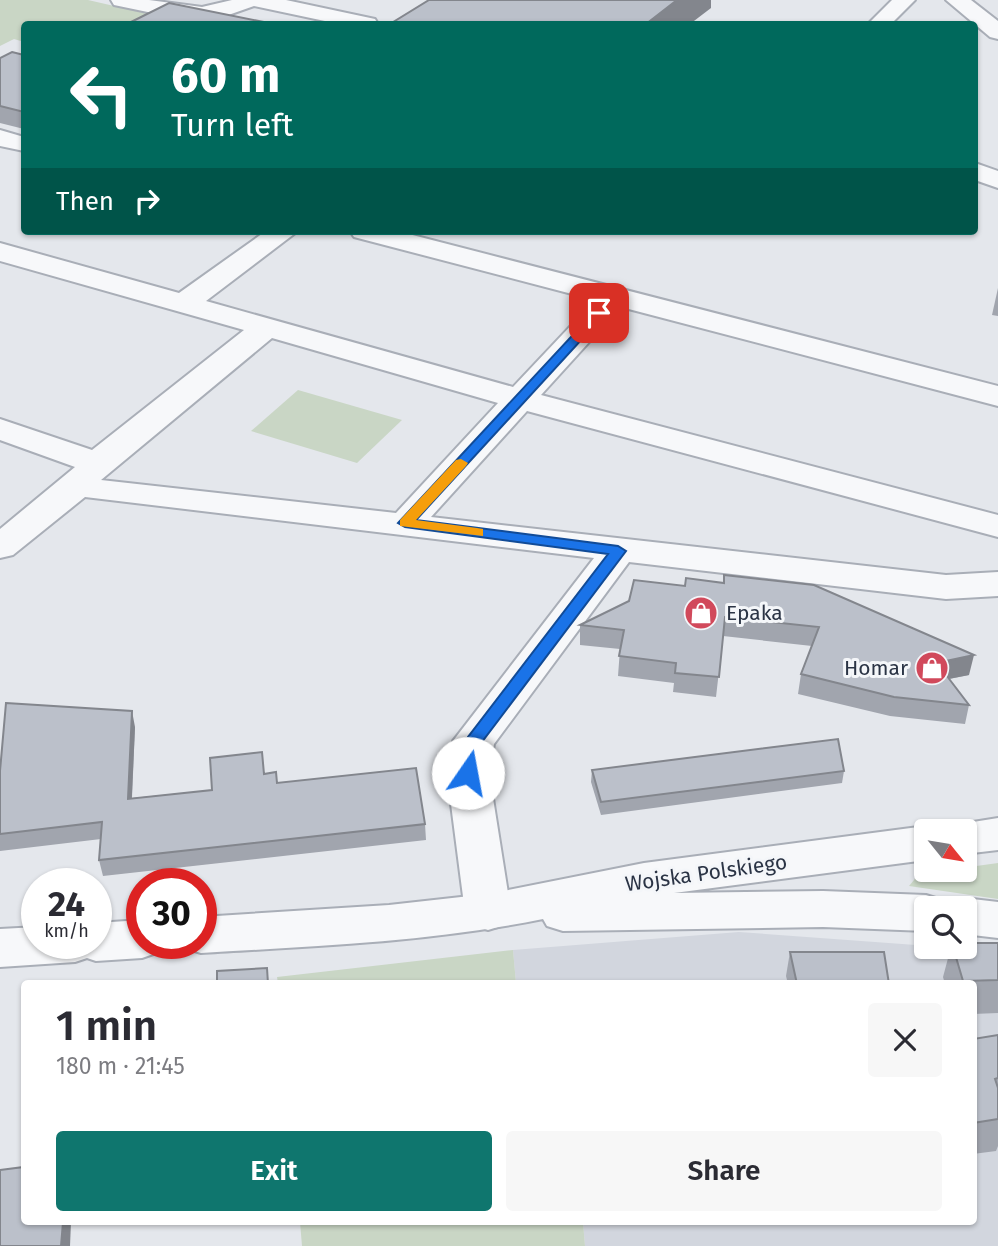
<!DOCTYPE html>
<meta charset="utf-8">
<style>
:root{--surface:#fff;--page:#f7f7f7;--text:#2b2b33;--muted:#7c7c81;--accent:#0f766e}
body{margin:0;font-family:"Fira Sans",sans-serif;background:var(--page);color:var(--text);height:100vh;display:flex;flex-direction:column;font-size:26px;white-space:nowrap}
*{box-sizing:border-box;margin:0}
p{font-size:23px;color:var(--muted)}
.icon{flex:none;width:38px;height:38px;fill:none;stroke:currentColor;stroke-width:2;stroke-linecap:round;stroke-linejoin:round}
.map{position:relative;flex:1;overflow:hidden}
.drawer{position:absolute;left:21px;top:980px;width:956px;height:245px;display:flex;flex-direction:column;background:var(--surface);border-radius:7px;box-shadow:0 2px 5px #0004}
.drawer>*{flex:none}
.top-card{position:absolute;left:21px;top:21px;width:957px;height:214px;border-radius:7px;box-shadow:0 2px 5px #0004;background:#00695c;color:#fff;overflow:hidden}
.needle{width:46px;rotate:120deg}
.fabs{position:absolute;left:914px;top:819px;display:grid;gap:14px}
.fabs a{display:grid;place-items:center;width:63px;height:63px;border-radius:7px;background:var(--surface);box-shadow:0 2px 5px #0004;font-size:35px}
.speed{position:absolute;left:21px;top:868px;display:flex;gap:14px;font-size:35px;font-weight:700;text-align:center}
.speed>*{display:grid;place-content:center;width:91px;height:91px;border-radius:50%;background:var(--surface);box-shadow:0 2px 5px #0004;line-height:1}
.speed small{font-size:18px;font-weight:400}
.speed .limit{border:10px solid #d22;background:#fff;color:#111}
.pin{position:absolute;display:grid;place-items:center;width:60px;height:60px;color:#fff;margin:-30px;border-radius:14px;box-shadow:0 4px 10px #0006}
.me{position:absolute;width:77px;margin:-38px;rotate:12deg;stroke-linejoin:round;filter:drop-shadow(0 0 5px #0008)}
.turn{display:flex;align-items:center;gap:24px;height:147px;padding:0 35px;font-size:32px}
.turn .icon{width:91px;height:91px;stroke-width:2.5}
.turn b{display:block;font-size:49px;line-height:60px}
.then{display:flex;align-items:center;height:66px;padding:0 35px;background:#0003;gap:14px;font-size:26px}
.round{display:grid;place-items:center;flex:none;width:74px;height:74px;border-radius:7px;background:var(--page)}
.headline{display:flex;align-items:center;justify-content:space-between;height:119px;padding:0 35px}
h1{font-size:42px;font-weight:600;line-height:52px}
.action{display:flex;gap:14px;margin-top:auto;padding:14px 35px}
.action a{flex:1;height:80px;border-radius:7px;background:var(--accent);color:#fff;font-size:28px;font-weight:600;line-height:80px;text-align:center}
.action a+a{background:var(--page);color:var(--text)}
.map>svg:first-child{display:block}
</style>
<div class="map">
<svg width="998" height="1246" viewBox="0 0 998 1246">
<rect width="100%" height="100%" fill="#e4e7ec"/>
<path fill="#d2d6de" d="M739,932L998,951V1246H585L583,1222H973V984L516,983L513,950Z"/>
<g fill="#c9d6c5">
<path d="M0,0H88L149,14L128,24H24V42L14,39L0,46Z"/>
<path d="M298,390L402,420L357,463L251,431Z"/>
<path d="M998,863V899L909,886L919,874Z"/>
<path d="M513,950L516,983H278L277,977Z"/>
<path d="M300,1222H583L585,1246H302Z"/>
</g>
<g fill="none" stroke-linecap="round" stroke-linejoin="round">
<defs>
<g id="minor">
<path d="M111,0H149L202,7L232,0H286L375,19L378,24H339L254,6L217,19L186,20L114,5Z"/>
<path d="M892,0H915L891,24H868Z"/>
<path d="M946,0H971L998,21V39L990,37Z"/>
<path d="M0,130L24,137V151L0,146Z"/>
<path d="M975,163L998,171V188L975,180Z"/>
<path d="M266,231H298L206,301L513,387L595,300L354,237L350,231H397L998,386V406L621,307L541,395L998,515V537L527,411L431,517L946,575L998,572V596L946,599L629,562L494,744L489,773L511,912L504,925L488,930L472,925L465,912L447,773L453,741L594,558L85,497L13,555L0,558V529L75,467L0,440V419L92,450L244,330L0,261V243L179,293ZM272,338L498,403L396,513L101,480Z"/>
</g>
<g id="tertiary">
<path d="M998,818V850L964,854V831H946L948,826Z"/>
<path d="M926,826L942,831H926V860L674,893L823,891L926,895L942,900L946,907L964,898L998,902V938L964,934V908H926V931L823,927L563,931L547,926L543,919C430,942 315,946 201,953L184,948L182,943H201V917L389,905L488,894L644,863Z"/>
<path d="M142,920V943H163L159,952L142,958L96,961L87,958L75,962L0,967V929L37,927V943H96V923Z"/>
</g>
</defs>
<use href="#minor" stroke="#a9aeb7" stroke-width="4"/>
<use href="#tertiary" stroke="#a9aeb7" stroke-width="4"/>
<use href="#minor" fill="#f7f8fa" fill-rule="evenodd"/>
<use href="#tertiary" fill="#f7f8fa" fill-rule="evenodd"/>
</g>
<g fill="#a1a5ae">
<path d="M24,55V129L0,123V58Z"/>
<path d="M998,288V316L992,315Z"/>
<path d="M685,586L969,675L949,679L969,705L965,724L890,716L798,694L801,674L812,646L723,636L716,697L673,692L674,683L618,676L620,649L580,645V625L629,601Z"/>
<path d="M135,727L132,798L212,790L265,774L277,783L425,824L426,840L103,876L99,860L101,839L0,851V771Z"/>
<path d="M592,770L844,771L842,783L601,815L591,782Z"/>
<path d="M998,943V1013L973,1014V984H945L943,977L951,947H964Z"/>
<path d="M790,952L889,984H788L786,976Z"/>
<path d="M998,1035V1146L996,1151L973,1154V1039Z"/>
</g>
<g fill="#83868d">
<path d="M677,0H711V8L690,24H646Z"/>
<path d="M974,655L969,675L933,682L937,663Z"/>
<path d="M132,711L135,727L131,815L128,799Z"/>
<path d="M63,1222H71L70,1246H61Z"/>
</g>
<g fill="#bbc0ca" stroke="#83868d" stroke-width="2">
<path d="M429,0H677L646,24H390Z"/>
<path d="M169,3L274,24H127Z"/>
<path d="M12,52L24,55V112L0,106V58Z"/>
<path d="M724,575L814,585L974,655L937,663L969,705L894,697L801,674L819,627L725,617L719,677L675,673L676,663L619,656L624,630L580,625L629,601L634,580L685,586L686,578L724,583Z"/>
<path d="M6,703L132,711L128,799L212,790L210,758L262,752L264,774L276,772L277,783L416,768L425,824L99,860L102,822L0,834V771Z"/>
<path d="M838,739L844,771L601,802L592,770Z"/>
<path d="M964,943H998V980L963,981L953,947H964Z"/>
<path d="M790,952H884L889,984H797Z"/>
<path d="M267,968L268,984H217V971Z"/>
<path d="M998,1035V1078L995,1079L998,1088V1119L973,1123V1039Z"/>
<path d="M24,1167V1222H63L61,1246H0V1170Z"/>
</g>
<path fill="#1a73e8" stroke="#114b97" stroke-width="2" d="M595,311L606,313L416,520L618,546L626,551L482,742L477,773L468,780L459,773L468,737L608,554L405,527L398,523Z"/>
<path fill="#f59e0b" d="M461,459L468,463L466,466L416,520L477,528L483,529V536L400,526V520L456,460Z"/>
<defs>
<symbol id="shop-disc" viewBox="-11 -11 22 22"><circle r="9.5" fill="#d1495b" stroke="#f4f6f9"/><path d="M-5-2.5h2.3a2.7 3.5 0 0 1 5.4 0H5L5.5 6h-11ZM-1.5-2.5h3a1.5 2.3 0 0 0-3 0Z" fill="#fff"/></symbol>
</defs>
<g fill-rule="evenodd">
<use href="#shop-disc" x="682" y="594" width="38" height="38"/>
<use href="#shop-disc" x="913" y="649" width="38" height="38"/>
</g>
<g text-anchor="middle" dominant-baseline="central" stroke-width="6" stroke-linejoin="round" paint-order="stroke">
<g font-size="21" fill="#2b3445" stroke="#f4f6f9" text-anchor="start">
<text x="726" y="613">Epaka</text>
<text x="908" y="668" text-anchor="end">Homar</text>
</g>
<g font-size="21" fill="#2b3445" stroke="#f4f6f9">
<text transform="translate(706 873) rotate(-8)">Wojska Polskiego</text>
</g>
</g>
</svg>
<div class="fabs">
<a><svg class="needle" viewBox="-14 -14 28 28"><path d="M0-13l5 13h-10z" fill="#e53935"/><path d="M0 13l5-13h-10z" fill="#7c7c81"/></svg></a>
<a><svg class="icon" aria-label="search" viewBox="0 0 24 24"><circle cx="10" cy="10" r="6"/><path d="M15 15l6 6"/></svg></a>
</div>
<div class="speed"><div>24<small>km/h</small></div><div class="limit">30</div></div>
<div class="pin" style="left:599px;top:313px;background:#d93025"><svg class="icon" aria-label="arrive" viewBox="0 0 24 24"><path d="M6 21V4h12l-3 4 3 4H6"/></svg></div>
<svg class="me" style="left:468px;top:773px" viewBox="-20 -20 40 40"><circle r="19" fill="#fff"/><path d="M0-13L10 11 0 6-10 11z" fill="#1a73e8"/></svg>
<div class="top-card">
<div class="turn"><svg class="icon" aria-label="left" viewBox="0 0 24 24"><path d="M17 20v-9H6M10 6l-5 5 5 5"/></svg><div><b>60 m</b>Turn left</div></div>
<div class="then">Then<svg class="icon" aria-label="right" viewBox="0 0 24 24"><path d="M7 20v-9h11M14 6l5 5-5 5"/></svg></div>
</div>
<section class="drawer">
<div class="headline"><div><h1>1 min</h1><p>180 m · 21:45</p></div><a class="round"><svg class="icon" aria-label="close" viewBox="0 0 24 24"><path d="M6 6l12 12M18 6L6 18"/></svg></a></div>
<div class="action"><a>Exit</a><a>Share</a></div>
</section>
</div>
